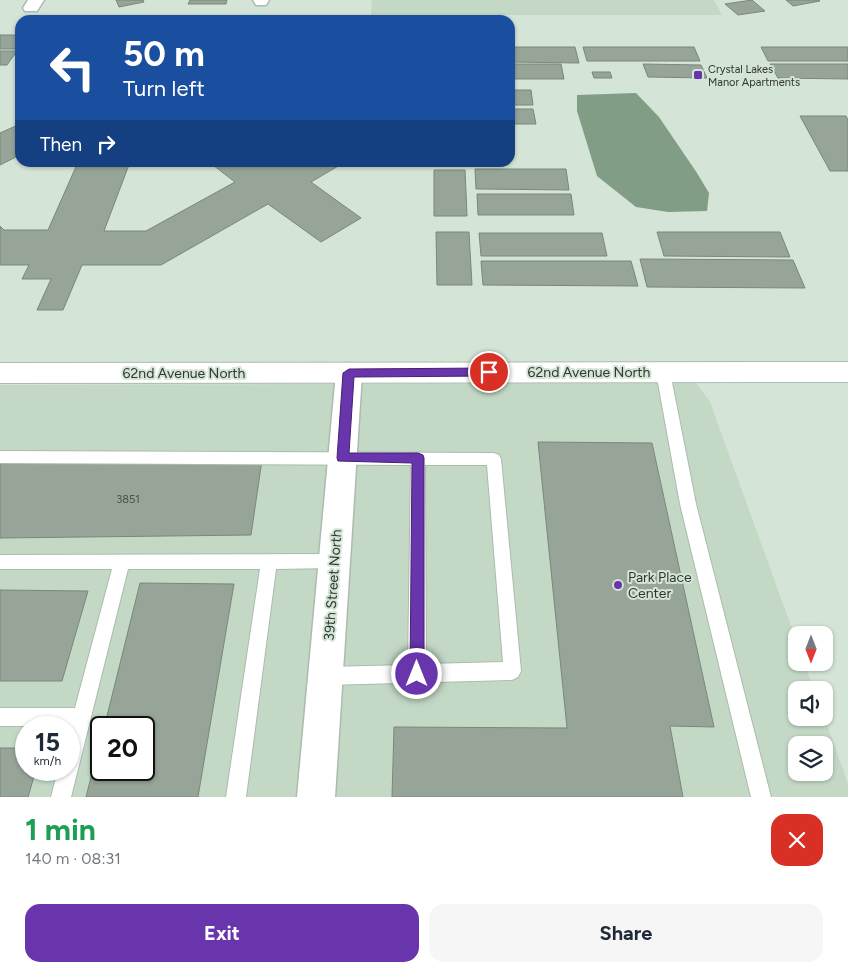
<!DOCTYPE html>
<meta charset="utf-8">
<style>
:root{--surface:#fff;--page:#f6f6f7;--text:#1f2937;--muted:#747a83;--accent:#6935ac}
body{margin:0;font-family:Figtree,sans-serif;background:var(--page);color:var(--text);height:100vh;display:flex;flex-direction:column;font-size:19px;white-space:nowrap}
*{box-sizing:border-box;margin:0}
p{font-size:16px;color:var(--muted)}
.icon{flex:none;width:28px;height:28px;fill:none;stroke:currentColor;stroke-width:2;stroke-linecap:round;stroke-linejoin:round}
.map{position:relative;height:797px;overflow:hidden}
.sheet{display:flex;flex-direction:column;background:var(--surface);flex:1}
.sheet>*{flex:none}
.hud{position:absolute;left:15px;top:15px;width:500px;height:152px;border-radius:15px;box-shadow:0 1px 4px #0004;background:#1a4fa0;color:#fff;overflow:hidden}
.needle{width:32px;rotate:180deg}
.tools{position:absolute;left:788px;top:626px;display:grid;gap:10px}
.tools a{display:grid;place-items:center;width:45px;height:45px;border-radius:10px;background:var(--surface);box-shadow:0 1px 4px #0004;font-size:25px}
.speed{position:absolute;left:15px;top:716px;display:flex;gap:10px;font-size:25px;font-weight:700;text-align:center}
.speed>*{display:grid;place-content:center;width:65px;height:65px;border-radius:50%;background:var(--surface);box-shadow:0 1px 4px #0004;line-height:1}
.speed small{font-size:12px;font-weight:400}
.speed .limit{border:2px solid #111;border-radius:8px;background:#fff;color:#111}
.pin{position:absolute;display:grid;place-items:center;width:42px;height:42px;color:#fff;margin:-21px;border:2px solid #fff;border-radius:50%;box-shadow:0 1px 5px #0007}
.me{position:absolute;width:55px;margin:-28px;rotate:0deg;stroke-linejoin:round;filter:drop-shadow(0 0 4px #0008)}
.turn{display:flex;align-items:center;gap:18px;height:105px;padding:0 25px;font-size:22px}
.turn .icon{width:65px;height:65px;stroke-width:2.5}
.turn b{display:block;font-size:35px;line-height:42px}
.then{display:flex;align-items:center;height:48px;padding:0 25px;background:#0003;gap:10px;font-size:19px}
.round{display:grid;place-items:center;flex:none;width:52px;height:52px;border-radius:15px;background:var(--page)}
.overview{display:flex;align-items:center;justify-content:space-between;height:85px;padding:0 25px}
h1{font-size:30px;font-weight:700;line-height:38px;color:#1e9e55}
.action{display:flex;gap:10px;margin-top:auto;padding:10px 25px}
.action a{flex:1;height:58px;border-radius:15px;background:var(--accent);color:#fff;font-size:20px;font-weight:700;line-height:58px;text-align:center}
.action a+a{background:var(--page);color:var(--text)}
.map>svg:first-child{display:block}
</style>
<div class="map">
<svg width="848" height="797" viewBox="0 0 848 797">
<rect width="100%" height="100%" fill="#d4e4d6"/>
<g fill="#c3d9c6" fill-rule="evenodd">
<path d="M372,0H714L722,15H371Z"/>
<path d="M696,383L710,402L796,640V662L804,663L814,690H796V718L824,716L848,784V797H335L361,384ZM796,745H824V772H796Z"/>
<path d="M335,384L297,797H0V385ZM26,728H69V770H26ZM101,728H144V770H101Z"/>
</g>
<path fill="#819d85" d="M636,93L659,117L697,173L709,193L707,211L668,212L636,207L597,176L577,111V95Z"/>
<g fill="#96a598" stroke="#7a887c">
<path d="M116,0H143L144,2L119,7Z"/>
<path d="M190,0H227L226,4H188Z"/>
<path d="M752,0L765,11L738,15L725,4Z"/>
<path d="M786,0H819L820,1L793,6Z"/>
<path d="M0,35H20L19,49H0Z"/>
<path d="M510,47H575L579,63L510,62Z"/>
<path d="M583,47H694L700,61H587Z"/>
<path d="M761,47H848V61H768Z"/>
<path d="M0,51H17L7,65H0Z"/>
<path d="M510,64H561L564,79H510Z"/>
<path d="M643,64L701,65L707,78L648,77Z"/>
<path d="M770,64H848V79L778,78Z"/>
<path d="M592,72H610L612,78H594Z"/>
<path d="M510,90H531L533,105H510Z"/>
<path d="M510,109H533L536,124H510Z"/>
<path d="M800,116H846L848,120V171H830Z"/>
<path d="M20,124V155L0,165V133Z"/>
<path d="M78,162H130L104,231H146L235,182L209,162H345L311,182L361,218L321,242L268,204L161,265H82L63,310H37L51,279H22L29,265H0V226L4,230H48Z"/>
<path d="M475,169H566L569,190L476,189Z"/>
<path d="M434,170H465L467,216H434Z"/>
<path d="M477,194H571L574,215H478Z"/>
<path d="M436,232H469L472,285H437Z"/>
<path d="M657,232H780L790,257L664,256Z"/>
<path d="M479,233H602L607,256H481Z"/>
<path d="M640,259L793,260L805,288L647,287Z"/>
<path d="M481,261H631L638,286L483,285Z"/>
<path d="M538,442L652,443L714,727L670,726L683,797H392L394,727L567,728Z"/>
<path d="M262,460L251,535L0,538V463Z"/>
<path d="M140,583L234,584L198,797H86L101,737V770H144V728H104Z"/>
<path d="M0,590L88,591L62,681H0Z"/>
<path d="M0,748H26V770H36L28,797H0Z"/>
</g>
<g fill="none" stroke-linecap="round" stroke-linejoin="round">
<defs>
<g id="lane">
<path d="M663,367L668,368L670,372L696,504L771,797H751L680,504L656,372L658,368Z"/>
<path d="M0,451L494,453L499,455L501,459L521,671L518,677L512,680L326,685L320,682L317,676L320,670L326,667L408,665L411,465L0,463ZM425,465H487L503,662L426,664Z"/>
<path d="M334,554L340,556L342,561L340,566L334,568L276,569L246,797H226L260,569H128L71,797H51L58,770H69L70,726H0V708H75L112,569H0V555Z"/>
</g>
<g id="street">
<path d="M28,0H44L37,11H25L23,8Z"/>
<path d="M253,0H269L266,5H256Z"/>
<path d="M349,363L358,366L362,373L335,797H297L336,373L340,366Z"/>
</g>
<path id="secondary" d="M848,362V382L0,383V363Z"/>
</defs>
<use href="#lane" stroke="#acbbae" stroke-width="2"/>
<use href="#street" stroke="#acbbae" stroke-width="3"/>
<use href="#secondary" stroke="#acbbae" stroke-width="2"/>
<use href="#lane" fill="#fff" fill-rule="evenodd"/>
<use href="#street" fill="#fff" fill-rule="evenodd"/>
<use href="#secondary" fill="#fff" fill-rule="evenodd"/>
</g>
<path fill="#6935ac" stroke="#442270" d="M489,368L495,372L489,376L354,377L349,453H418L423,455L424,458V674L422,679L417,681L412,679L410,674L412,463L338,461L337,458L343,373L349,369Z"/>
<g fill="#6935ac" stroke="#d4e4d6" stroke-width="2">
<rect x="693" y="70" width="10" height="10" rx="2.5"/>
<circle cx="618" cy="585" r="5"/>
</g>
<g text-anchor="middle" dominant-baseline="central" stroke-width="4" stroke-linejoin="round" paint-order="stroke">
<g font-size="11" fill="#303630" stroke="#d4e4d6" text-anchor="start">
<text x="708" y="69">Crystal Lakes<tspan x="708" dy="13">Manor Apartments</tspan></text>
</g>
<g font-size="11" fill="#4a524a">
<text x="128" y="499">3851</text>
</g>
<g font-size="14" fill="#303630" stroke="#d4e4d6">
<text x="589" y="372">62nd Avenue North</text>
<text x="184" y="373">62nd Avenue North</text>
<text transform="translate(333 585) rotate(-86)">39th Street North</text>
</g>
<g font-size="14" fill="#303630" stroke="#d4e4d6" text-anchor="start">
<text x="628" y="577">Park Place<tspan x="628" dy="16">Center</tspan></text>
</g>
</g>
</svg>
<div class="tools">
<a><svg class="needle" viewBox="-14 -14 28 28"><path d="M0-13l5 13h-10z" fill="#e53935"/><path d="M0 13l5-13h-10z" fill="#747a83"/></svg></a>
<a><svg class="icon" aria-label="sound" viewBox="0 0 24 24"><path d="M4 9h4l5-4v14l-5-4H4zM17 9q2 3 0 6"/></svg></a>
<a><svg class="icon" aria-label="layers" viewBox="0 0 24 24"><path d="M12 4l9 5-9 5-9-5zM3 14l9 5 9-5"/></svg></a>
</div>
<div class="speed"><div>15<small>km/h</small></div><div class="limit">20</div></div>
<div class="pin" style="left:489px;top:372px;background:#d93025"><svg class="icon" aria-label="arrive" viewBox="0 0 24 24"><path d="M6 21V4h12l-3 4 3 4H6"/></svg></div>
<svg class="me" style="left:417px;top:674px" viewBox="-20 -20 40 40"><circle r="17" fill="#6935ac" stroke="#fff" stroke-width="3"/><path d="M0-11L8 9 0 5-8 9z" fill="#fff"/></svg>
<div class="hud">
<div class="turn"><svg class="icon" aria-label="left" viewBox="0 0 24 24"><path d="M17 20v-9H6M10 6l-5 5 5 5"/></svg><div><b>50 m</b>Turn left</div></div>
<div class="then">Then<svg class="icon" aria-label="right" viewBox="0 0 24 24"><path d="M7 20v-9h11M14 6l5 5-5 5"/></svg></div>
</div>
</div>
<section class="sheet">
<div class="overview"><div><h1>1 min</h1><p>140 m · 08:31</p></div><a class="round" style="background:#d93025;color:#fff"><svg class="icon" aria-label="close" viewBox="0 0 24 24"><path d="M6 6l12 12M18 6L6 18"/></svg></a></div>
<div class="action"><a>Exit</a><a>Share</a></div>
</section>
